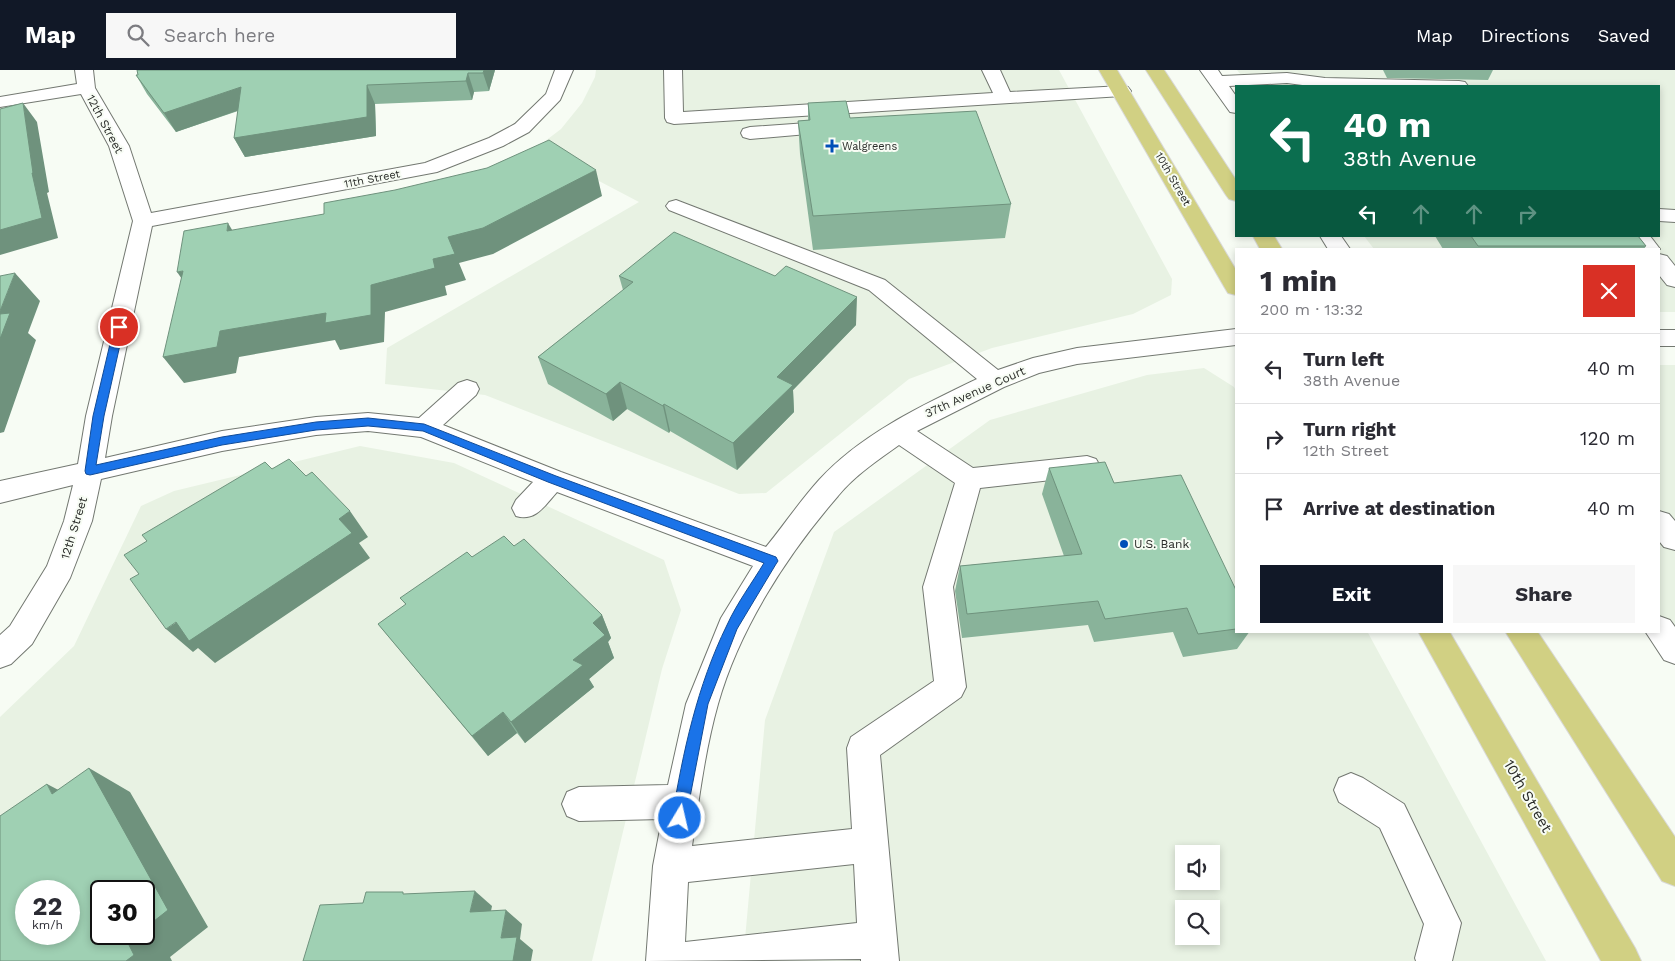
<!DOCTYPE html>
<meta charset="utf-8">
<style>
:root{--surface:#fff;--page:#f7f7f7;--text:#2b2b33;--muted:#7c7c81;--line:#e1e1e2;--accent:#111827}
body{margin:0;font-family:"Work Sans",sans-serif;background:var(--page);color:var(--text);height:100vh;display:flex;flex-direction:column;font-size:19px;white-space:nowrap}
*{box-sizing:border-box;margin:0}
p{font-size:16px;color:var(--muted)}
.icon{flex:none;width:28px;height:28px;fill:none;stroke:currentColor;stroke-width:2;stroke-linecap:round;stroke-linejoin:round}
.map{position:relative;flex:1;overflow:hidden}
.details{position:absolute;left:1235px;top:178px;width:425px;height:385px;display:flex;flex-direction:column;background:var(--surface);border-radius:0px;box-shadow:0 2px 8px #0003}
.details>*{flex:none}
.banner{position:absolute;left:1235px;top:15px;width:425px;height:152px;border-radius:0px;box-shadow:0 2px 8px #0003;background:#0b6e4f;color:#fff;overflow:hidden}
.controls{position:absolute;left:1175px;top:775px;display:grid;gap:10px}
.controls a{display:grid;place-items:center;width:45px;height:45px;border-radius:0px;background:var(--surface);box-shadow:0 2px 8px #0003;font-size:25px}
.speed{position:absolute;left:15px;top:810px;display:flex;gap:10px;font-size:25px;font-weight:700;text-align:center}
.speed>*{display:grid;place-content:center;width:65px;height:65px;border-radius:50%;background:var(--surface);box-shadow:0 2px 8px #0003;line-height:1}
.speed small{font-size:12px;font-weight:400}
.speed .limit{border:2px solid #111;border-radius:8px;background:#fff;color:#111}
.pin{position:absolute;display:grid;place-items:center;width:42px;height:42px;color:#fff;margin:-21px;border:2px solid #fff;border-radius:50%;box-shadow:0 1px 5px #0007}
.me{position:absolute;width:55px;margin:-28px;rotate:9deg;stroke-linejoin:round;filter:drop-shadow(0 0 4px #0008)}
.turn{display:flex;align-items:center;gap:18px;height:105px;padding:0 25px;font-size:22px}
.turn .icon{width:65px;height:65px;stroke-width:2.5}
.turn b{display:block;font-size:35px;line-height:42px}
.lanes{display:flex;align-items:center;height:48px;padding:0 25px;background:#0003;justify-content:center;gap:25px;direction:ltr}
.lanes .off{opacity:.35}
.round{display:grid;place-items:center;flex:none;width:52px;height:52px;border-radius:0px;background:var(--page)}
.overview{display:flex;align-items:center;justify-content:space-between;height:85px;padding:0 25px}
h1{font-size:30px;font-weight:700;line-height:38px}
.button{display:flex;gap:10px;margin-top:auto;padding:10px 25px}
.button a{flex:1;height:58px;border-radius:0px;background:var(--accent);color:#fff;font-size:20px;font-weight:700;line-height:58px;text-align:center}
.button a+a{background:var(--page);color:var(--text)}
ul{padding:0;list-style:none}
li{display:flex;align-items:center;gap:15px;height:70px;padding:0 25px;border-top:1px solid var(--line)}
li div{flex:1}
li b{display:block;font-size:19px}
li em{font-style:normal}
header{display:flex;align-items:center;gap:30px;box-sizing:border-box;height:70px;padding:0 25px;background:var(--accent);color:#fff}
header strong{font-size:24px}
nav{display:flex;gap:28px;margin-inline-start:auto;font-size:18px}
.search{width:350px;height:45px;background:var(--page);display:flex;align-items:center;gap:12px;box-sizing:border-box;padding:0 18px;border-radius:0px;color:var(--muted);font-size:19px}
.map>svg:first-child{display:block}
</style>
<header>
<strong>Map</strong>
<div class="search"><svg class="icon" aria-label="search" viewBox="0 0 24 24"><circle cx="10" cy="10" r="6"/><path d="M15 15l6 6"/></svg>Search here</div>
<nav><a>Map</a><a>Directions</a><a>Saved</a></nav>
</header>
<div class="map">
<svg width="1675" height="891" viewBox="0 0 1675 891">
<rect width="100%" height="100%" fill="#f7fcf4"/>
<g fill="#e8f2e3" fill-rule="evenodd">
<path d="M596,0H1059L1172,209L1171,225L1133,244L992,278L909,309L766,423L739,424L485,325L385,314L387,278L639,132L536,78L561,59L582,33L595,7Z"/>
<path d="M1237,0H1675V242H1659V179H1374L1364,166H1659V16H1250Z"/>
<path d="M1659,295H1675V595L1650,561H1659Z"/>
<path d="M1204,298L1234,317L1236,321V561H1367L1546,891H743L765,650L834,462L990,350L1147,305ZM1184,784H1211V811H1184ZM1184,839H1211V866H1184Z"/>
<path d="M360,376L454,393L664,490L681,540L662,599L592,891H0V647L74,576L141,436L174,421ZM26,821H69V864H26ZM101,821H144V864H101Z"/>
</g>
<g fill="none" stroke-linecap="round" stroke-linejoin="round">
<defs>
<g id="minor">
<path d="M75,0H93L95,18L129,76L151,143L425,93L489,68L515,54L546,24L555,0H573L560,30L529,62L503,76L437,102L152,156L112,346L105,388L222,361L316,347L368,343L419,348L458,313L467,310L476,313L479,319L476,325L443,355L561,402L766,477C784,455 800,431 819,410C861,364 921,336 977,309L869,220L669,140L666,136L669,132L676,130L885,210L998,300L1033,288L1077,278L1236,259V275L1077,294L1039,303L1004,317L917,361L973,398L1087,386L1096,389L1100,396L1096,403L1087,406L980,418L953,517L966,617L961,627L880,685L899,891H861V889L646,891L653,796L662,749L579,751L567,746L562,734L567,722L579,717L668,715L686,634L721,548L753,496L557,422C545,435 536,452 516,446L512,438L516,430L533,412L421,367L368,361L316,365L222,381L101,409L92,451L70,508L32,574L11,594L0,598V565L10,556L47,496L64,451L73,415L0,433V411L78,394L86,346L133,151L109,76L81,24L0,37V27L77,14ZM899,375L955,413L923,517L934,611L851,667L847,678L852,759L692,776C699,729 705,680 718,634C739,559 787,485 838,426C854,406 878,390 899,375ZM854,794L857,853L685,872L688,812Z"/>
<path d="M664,0H682L683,42L993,23L982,0H1000L1010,22L1122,16L1128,17L1131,21L1128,25L1122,26L674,54L667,52L665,48Z"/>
<path d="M1200,0H1218L1222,6L1287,3L1325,8L1459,11L1465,12L1468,16H1310L1287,13L1229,16L1236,26V43L1230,42Z"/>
<path d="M835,51L842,53L844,57L842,61L750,69L743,67L741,63L743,59L750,57Z"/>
<path d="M1659,139L1675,140V152L1659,151Z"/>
<path d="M1320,166H1341L1350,179H1328Z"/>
<path d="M1628,166H1650L1660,179H1637Z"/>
<path d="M1659,184L1667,186L1675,196V217L1667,215L1659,205Z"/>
<rect x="1659" y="260" width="16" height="16"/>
<path d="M1659,441L1669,444L1675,451V480L1664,477L1659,471Z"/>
<path d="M1659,546L1670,550L1675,557V594L1664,590L1645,561H1659Z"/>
<path d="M1351,703L1363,708L1404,734L1461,853L1452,891H1416L1415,888L1424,854L1380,758L1339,732L1334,720L1339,708Z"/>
</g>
<g id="major">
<path d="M1099,0H1117L1236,200V225L1228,223L1225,218Z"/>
<path d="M1146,0H1164L1236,110V131L1229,129L1226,125Z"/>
<path d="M1253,166H1274L1282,179H1260Z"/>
<path d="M1418,561H1449L1635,878L1641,891H1601Z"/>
<path d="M1505,561H1537L1675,767V816L1662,811Z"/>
</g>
</defs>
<use href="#minor" stroke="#737871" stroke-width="2"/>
<use href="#major" stroke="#d9d9d8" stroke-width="2"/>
<use href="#minor" fill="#fff" fill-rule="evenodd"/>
<use href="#major" fill="#d1d083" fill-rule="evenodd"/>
</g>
<g fill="#89b39a">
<path d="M137,0H495L489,21L474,22L472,30L375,34L376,66L245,87L234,68L238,41L176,62L147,24L136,5H138Z"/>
<path d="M1383,0H1493L1488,10L1387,8Z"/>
<path d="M808,33L850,48L1011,134L1005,168L813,180L800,84L798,51L808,50Z"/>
<path d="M1435,166H1638L1646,176L1644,179H1443Z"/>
<path d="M619,206L856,255L793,320L794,342L737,400L670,361L669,363L627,339L613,351L548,314L538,287L623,220Z"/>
<path d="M1049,398L1114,413L1236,559V561H1250L1237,579L1183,587L1173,562L1094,572L1088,555L962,568L955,521L960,496L1064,486L1042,424Z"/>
<path d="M514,476L602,545L611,568L608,572L614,588L589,609L594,617L525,673L517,663L488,686L378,554L406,535L400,528L472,487Z"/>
</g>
<g fill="#6f927d">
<path d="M484,0H495L489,21L483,3Z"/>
<path d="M468,3L474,22L472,30L466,11Z"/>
<path d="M367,15L375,34L376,66L245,87L234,68Z"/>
<path d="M241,17L251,36L176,62L164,43Z"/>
<path d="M23,33L37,52L49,122L47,123L58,168L0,185V160L32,103Z"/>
<path d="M596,100L602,126L493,184L459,193L466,210L445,216L447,225L385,242L384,272L340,280L335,270L239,287L236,303L184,313L163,287L220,261L371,215L433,189L448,167Z"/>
<path d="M228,153L244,180L227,161Z"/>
<path d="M183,201L196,229L177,202Z"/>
<path d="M15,203L40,231L28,263L36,270L4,362L0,363V241Z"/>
<path d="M857,227L856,255L793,320L794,342L737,400L733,373L777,307Z"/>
<path d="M620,312L627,339L613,351L606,324Z"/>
<path d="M664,334L670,361L669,363L663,336Z"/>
<path d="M350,441L368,467L359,473L370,488L215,593L198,578L193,582L166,559Z"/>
<path d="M602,545L611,568L608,572L614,588L589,609L594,617L525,673L511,652L573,590L593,553Z"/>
<path d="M503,642L517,663L488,686L472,666Z"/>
<path d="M89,698L130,722L208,857L170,887L172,891H126L127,871L137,864H144V859Z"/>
<path d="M47,714L91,737L52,724Z"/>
<path d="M475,821L492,836L488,856L470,842Z"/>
<path d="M506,840L522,854L520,869L533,880L531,891H513L501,868Z"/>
</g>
<g fill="#9fd0b3" stroke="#6f927d" fill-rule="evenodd">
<path d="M137,0H484L483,3H468L466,11L367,15V47L234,68L241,17L164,43L136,5H138Z"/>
<path d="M846,31L850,48L976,41L1011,134L813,146L798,51L810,50L808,33Z"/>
<path d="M23,33L33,103H32L42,148L0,160V39Z"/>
<path d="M549,70L596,100L483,158L448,167L455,184L433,189L435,198L371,215V245L325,253L326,243L220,261L217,277L163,287L183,201L177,202L184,161L228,153L227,161L324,144V133L395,120L487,98Z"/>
<path d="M674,162L775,206L786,196L857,227L777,307L793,315L733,373L664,334L663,336L620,312L606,324L538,287L633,212L619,206Z"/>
<path d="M1471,166H1638L1646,176H1478Z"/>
<path d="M15,203L0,241V206Z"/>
<path d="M10,243L0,269V244Z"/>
<path d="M289,389L306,406L312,402L350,441L339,449L352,463L189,571L176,552L166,559L130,509L139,504L124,485L147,471L142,465L265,392L272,399Z"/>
<path d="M1105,392L1114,413L1181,405L1236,520V559L1198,564L1187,538L1105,549L1098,531L967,544L960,496L1082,484L1049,398Z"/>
<path d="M504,466L514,476L524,469L602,545L593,553L605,565L573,590L583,595L511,652L503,642L472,666L378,554L406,534L400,528L467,482L472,487Z"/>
<path d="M89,698L168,840L144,859V821H101V864H137L127,871L134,885L126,891H0V746L47,714L52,724ZM26,821H69V864H26Z"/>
<path d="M475,821L470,842L506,840L501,868L517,867L513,891H303L320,835L363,833L366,822H403V824Z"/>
</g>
<path fill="#1a73e8" stroke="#114b97" d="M119,254L124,257L104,346L96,395L222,367L316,352L368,348L424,354L556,406L776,487L778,491L776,494L737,559L708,634L685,753L680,755L674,753L672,748C683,682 697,616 727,555C737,533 752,513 764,493L548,412L423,361L368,356L316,360L222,375L90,405L86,404L85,401L93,346L114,257Z"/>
<g fill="#004fb8" stroke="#f7fcf4" stroke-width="2">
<path d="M829.5 68.5h5v5h5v5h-5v5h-5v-5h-5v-5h5z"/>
<circle cx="1124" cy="474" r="5"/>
</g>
<g text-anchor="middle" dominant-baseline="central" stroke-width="4" stroke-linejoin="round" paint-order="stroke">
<g font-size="11" fill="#2a2c29" stroke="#f7fcf4" text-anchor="start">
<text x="842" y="76">Walgreens</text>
</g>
<g font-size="11" fill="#2a2c29" stroke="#f7fcf4">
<text transform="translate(372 109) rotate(-11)">11th Street</text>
<text transform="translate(1173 109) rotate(60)">10th Street</text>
</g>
<g font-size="12" fill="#2a2c29" stroke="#f7fcf4">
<text transform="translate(105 54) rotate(62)">12th Street</text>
<text transform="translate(975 322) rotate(-24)">37th Avenue Court</text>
<text transform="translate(74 458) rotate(-73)">12th Street</text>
</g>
<g font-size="12" fill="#2a2c29" stroke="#f7fcf4" text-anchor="start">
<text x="1134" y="474">U.S. Bank</text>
</g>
<g font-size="15" fill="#2a2c29" stroke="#f7fcf4">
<text transform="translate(1528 726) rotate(60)">10th Street</text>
</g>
</g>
</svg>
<div class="controls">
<a><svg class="icon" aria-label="sound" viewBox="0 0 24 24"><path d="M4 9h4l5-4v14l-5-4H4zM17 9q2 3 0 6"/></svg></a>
<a><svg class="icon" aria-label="search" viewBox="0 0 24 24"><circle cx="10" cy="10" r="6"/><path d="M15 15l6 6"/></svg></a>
</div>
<div class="speed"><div>22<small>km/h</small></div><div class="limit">30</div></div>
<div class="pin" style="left:119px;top:257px;background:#d93025"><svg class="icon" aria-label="arrive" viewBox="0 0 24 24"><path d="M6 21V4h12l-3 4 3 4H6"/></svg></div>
<svg class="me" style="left:680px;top:748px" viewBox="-20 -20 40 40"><circle r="17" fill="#1a73e8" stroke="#fff" stroke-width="3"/><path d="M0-11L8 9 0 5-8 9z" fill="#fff"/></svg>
<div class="banner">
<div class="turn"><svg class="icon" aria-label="left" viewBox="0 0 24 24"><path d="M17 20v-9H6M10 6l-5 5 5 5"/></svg><div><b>40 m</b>38th Avenue</div></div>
<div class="lanes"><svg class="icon" aria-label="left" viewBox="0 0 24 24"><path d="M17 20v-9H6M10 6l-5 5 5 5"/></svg><svg class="icon off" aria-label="ahead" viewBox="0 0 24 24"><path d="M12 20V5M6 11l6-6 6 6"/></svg><svg class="icon off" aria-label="ahead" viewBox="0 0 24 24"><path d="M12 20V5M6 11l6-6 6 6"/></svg><svg class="icon off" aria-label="right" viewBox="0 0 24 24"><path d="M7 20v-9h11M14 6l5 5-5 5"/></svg></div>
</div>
<section class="details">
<div class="overview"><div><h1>1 min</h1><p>200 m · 13:32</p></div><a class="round" style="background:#d93025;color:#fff"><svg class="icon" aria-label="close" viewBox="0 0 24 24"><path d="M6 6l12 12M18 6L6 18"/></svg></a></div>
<ul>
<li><svg class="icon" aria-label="left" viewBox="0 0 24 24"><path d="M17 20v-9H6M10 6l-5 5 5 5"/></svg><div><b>Turn left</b><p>38th Avenue</p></div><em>40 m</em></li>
<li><svg class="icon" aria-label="right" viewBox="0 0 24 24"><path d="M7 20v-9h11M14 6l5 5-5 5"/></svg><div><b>Turn right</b><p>12th Street</p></div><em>120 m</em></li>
<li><svg class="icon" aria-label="arrive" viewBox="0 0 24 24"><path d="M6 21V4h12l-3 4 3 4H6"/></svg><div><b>Arrive at destination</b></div><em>40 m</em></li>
</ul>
<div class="button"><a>Exit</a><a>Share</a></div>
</section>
</div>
